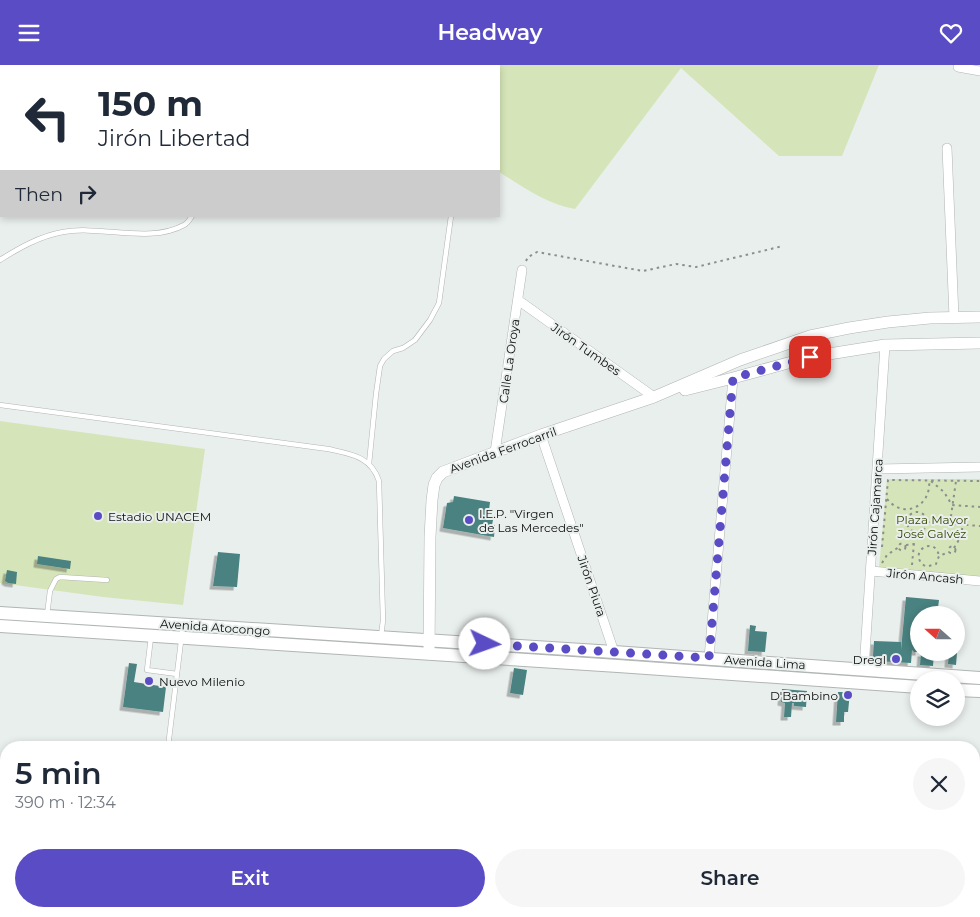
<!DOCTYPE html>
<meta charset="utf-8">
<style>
:root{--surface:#fff;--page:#f6f6f7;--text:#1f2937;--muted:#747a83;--accent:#5a4cc4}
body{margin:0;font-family:Montserrat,sans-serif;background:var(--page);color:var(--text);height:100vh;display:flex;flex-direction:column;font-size:19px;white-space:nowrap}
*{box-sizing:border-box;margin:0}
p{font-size:16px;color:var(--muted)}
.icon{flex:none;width:28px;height:28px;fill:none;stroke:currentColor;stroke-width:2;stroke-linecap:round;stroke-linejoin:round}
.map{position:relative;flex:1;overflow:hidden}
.sheet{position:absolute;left:0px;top:676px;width:980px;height:176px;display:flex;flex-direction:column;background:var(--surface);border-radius:20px 20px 0 0;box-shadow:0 2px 8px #0003}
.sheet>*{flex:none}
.banner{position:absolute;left:0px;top:0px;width:500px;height:152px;box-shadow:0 2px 8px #0003;background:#fff;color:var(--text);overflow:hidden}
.needle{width:32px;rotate:291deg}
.controls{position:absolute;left:910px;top:541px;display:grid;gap:10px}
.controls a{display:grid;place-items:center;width:55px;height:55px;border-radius:50%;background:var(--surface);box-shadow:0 2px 8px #0003;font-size:25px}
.pin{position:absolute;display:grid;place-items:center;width:42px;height:42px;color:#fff;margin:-21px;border-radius:10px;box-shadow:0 2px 8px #0006}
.me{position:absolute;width:55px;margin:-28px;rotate:93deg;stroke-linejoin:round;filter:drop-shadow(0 0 4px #0008)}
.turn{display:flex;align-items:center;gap:18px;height:105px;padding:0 15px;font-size:22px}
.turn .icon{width:65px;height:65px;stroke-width:2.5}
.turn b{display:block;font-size:35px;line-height:42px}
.then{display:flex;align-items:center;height:48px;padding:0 15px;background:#0003;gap:10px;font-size:19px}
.round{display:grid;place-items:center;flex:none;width:52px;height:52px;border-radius:26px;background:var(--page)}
.headline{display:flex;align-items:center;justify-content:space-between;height:85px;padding:0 15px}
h1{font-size:30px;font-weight:600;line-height:38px}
.cta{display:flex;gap:10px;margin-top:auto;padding:10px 15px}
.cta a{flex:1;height:58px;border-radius:30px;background:var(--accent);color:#fff;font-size:20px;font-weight:600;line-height:58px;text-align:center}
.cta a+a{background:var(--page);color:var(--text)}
header{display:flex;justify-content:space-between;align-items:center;height:65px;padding:0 15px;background:var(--accent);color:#fff;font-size:22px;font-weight:600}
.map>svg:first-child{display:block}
</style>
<header><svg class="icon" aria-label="menu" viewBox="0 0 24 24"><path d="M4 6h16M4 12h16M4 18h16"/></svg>Headway<svg class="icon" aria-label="heart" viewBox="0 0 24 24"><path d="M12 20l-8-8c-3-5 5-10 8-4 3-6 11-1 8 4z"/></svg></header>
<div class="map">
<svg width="980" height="852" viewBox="0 0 980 852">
<defs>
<filter id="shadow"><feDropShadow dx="-3.5" dy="3.5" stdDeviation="0" flood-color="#0004"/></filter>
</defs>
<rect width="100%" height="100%" fill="#e9efed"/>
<g fill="#d6e5b9">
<path d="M469,0H879L842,91H779L681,3L575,144C547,140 522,121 499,107V1H470Z"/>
<path d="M0,356L205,384L183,540L103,532L0,518Z"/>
<path d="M887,414H980V513L879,503Z"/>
</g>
<g fill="#488280" filter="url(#shadow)">
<path d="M454,431L490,437L489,445H486V449L494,450L492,460H495L494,472L443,463L447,438L453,437Z"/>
<path d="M218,487L240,489L237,522L213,521Z"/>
<path d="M38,491L71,496L70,504L37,499Z"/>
<path d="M7,505L17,507L16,519L8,518L5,516Z"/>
<path d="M906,532L939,535L937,550H919V587H914L912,585L911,598L876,596L873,591L874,576L901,577V585Z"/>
<path d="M750,560L756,561L755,566L767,567L765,587L748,586Z"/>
<path d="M921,588H934L933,601L920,600Z"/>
<path d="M949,588H957L956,600L948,599Z"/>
<path d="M129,598L137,599L134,617L166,622L163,647L123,642Z"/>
<path d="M514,603L527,605L523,630L510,628Z"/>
<path d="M782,624L807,626L806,642L794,641V638H792L791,652H784L785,638L781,637Z"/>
<path d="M838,627H850L848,647H844V657H836Z"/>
</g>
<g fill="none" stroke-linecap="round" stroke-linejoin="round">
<defs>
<g id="service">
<path d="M0,195C19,183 40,171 63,167C101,160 150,179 184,160C188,158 190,154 192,151"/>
<path d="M0,340L328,384C350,389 371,391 379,416L383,555L381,572"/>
<path d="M369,399L376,329L380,301L384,294L393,286L403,283L415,275L430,255L439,238L451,151"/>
<path d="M47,550L50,526L56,514L60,512L107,515"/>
<path d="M151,572L147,605L177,609"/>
<path d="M168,682L183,560"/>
<path d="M0,753L3,756L6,762"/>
<path d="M9,846V852"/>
<path d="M173,846L176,852"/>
<path d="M147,852V846"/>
</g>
<g id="minor">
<path d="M958,2L980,6"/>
<path d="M947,83L954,252"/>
<path d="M518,235L654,332"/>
<path d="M541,370L614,587"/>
<path d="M495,387L522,205"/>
<path d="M878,404L980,402"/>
<path d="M871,506L980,516"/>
<path d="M709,593L733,313"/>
<path d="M864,604L885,280"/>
<path d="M974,753L980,755"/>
</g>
<g id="tertiary">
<path d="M685,325L733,313L810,292L885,280L980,278"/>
<path d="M429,589L430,472L432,435L434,420L437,413L443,407L541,370L654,332L740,295L810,271L849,263L888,257L930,253L980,252"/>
</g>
<g id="secondary">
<path d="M0,548L614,587L980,613"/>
<path d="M0,561L618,601L919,622"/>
<path d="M956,625L980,626"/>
</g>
</defs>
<use href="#service" stroke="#b0b5b3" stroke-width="5.5"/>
<use href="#minor" stroke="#b0b5b3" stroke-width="10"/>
<use href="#tertiary" stroke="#b0b5b3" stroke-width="12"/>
<use href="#secondary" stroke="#b0b5b3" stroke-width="14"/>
<g stroke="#8b8f8d" stroke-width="2" stroke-dasharray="2.5 4" stroke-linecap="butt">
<path d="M526,196L528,192L537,187L643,206L676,199L696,202L783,181"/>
<path d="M931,416L944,427L952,440L980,442"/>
<path d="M887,434C904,455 932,441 929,415"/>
<circle cx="917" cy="457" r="10"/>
<path d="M927,457L980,461"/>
<path d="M950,458L956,416"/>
<circle cx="902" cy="482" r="3.5"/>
<path d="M906,480L914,479"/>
<circle cx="952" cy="485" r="3.5"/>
<path d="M882,482L888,415L980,416"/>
<path d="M954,483L960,473L963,460"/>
<path d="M882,498L887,490L899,482"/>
<path d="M912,500L915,467"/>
<path d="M925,501C906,488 935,469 939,491"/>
<path d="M929,501L936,499L939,491L949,487"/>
</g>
<use href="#service" stroke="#fff" stroke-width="4.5"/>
<use href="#minor" stroke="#fff" stroke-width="9"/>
<use href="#tertiary" stroke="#fff" stroke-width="11"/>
<use href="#secondary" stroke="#fff" stroke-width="12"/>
</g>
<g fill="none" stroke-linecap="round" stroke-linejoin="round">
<path stroke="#5a4cc4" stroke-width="9" stroke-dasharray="0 16.2" d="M485,579L709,593L733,313L810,292"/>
</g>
<g fill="#5a4cc4" stroke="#e9efed" stroke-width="2">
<circle cx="98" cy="451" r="5"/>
<circle cx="469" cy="455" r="5"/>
<circle cx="896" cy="594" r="5"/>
<circle cx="149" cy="616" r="5"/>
<circle cx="848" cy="630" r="5"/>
</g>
<g text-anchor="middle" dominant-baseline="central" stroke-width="4" stroke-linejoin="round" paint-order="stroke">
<g font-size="12" fill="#0c0e0d" stroke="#e9efed">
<text transform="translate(586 284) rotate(35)">Jirón Tumbes</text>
<text transform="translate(509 296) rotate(-82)">Calle La Oroya</text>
<text transform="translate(503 385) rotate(-20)">Avenida Ferrocarril</text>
<text transform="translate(875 442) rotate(-86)">Jirón Cajamarca</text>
<text transform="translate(925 511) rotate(5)">Jirón Ancash</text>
<text transform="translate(592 521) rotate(71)">Jirón Piura</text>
<text transform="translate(215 562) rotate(4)">Avenida Atocongo</text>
<text transform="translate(765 597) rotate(4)">Avenida Lima</text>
</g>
<g font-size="12" fill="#0c0e0d" stroke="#e9efed" text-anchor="start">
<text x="479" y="448">I.E.P. "Virgen<tspan x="479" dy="14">de Las Mercedes"</tspan></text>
<text x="108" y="451">Estadio UNACEM</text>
<text x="886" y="594" text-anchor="end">Dregl</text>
<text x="159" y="616">Nuevo Milenio</text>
<text x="838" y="630" text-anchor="end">D'Bambino</text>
</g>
<g font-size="12" fill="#354600" stroke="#e9efed">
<text x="932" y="454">Plaza Mayor<tspan x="932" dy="14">José Galvéz</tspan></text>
</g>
</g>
</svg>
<div class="controls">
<a><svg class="needle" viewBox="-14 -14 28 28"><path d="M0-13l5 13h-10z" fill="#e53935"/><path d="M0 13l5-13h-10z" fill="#747a83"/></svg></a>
<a><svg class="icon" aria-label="layers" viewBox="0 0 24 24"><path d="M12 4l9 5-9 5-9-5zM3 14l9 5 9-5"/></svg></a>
</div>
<div class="pin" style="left:810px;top:292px;background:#d93025"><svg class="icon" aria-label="arrive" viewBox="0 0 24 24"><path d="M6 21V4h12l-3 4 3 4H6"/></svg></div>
<svg class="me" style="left:485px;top:579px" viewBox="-20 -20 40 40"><circle r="19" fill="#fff"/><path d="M0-13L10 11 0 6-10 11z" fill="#5a4cc4"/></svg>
<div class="banner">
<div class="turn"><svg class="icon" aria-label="left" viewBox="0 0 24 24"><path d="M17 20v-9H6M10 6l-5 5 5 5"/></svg><div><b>150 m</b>Jirón Libertad</div></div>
<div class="then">Then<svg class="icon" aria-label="right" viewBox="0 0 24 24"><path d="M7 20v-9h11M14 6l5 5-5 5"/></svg></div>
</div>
<section class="sheet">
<div class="headline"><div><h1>5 min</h1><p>390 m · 12:34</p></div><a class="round"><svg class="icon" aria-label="close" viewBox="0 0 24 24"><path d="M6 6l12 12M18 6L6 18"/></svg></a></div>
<div class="cta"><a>Exit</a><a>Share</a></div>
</section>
</div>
